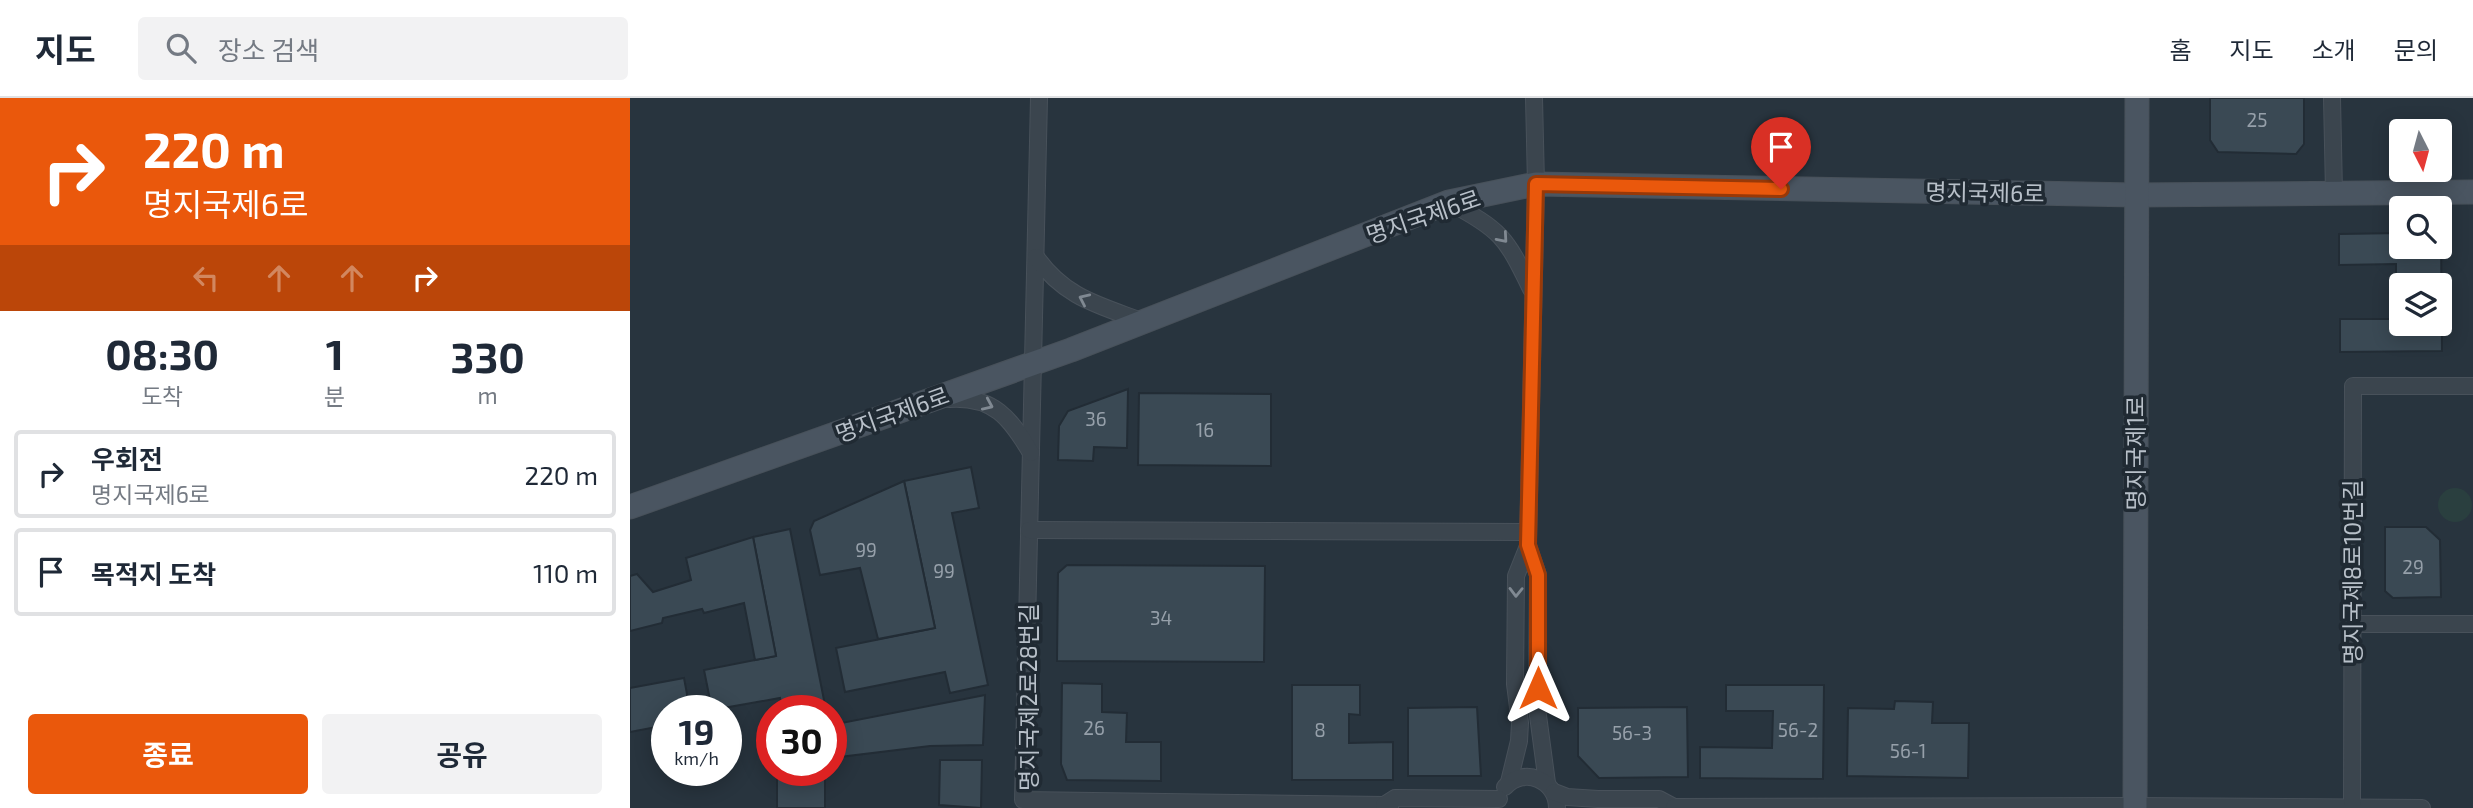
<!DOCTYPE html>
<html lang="ko">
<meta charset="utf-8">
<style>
:root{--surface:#fff;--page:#f2f2f3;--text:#1f2937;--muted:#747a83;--line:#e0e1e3;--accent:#ea580c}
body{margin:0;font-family:"Exo 2","Noto Sans KR",sans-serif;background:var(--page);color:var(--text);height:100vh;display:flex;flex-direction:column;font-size:26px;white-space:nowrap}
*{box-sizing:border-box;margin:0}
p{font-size:23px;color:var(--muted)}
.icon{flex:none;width:38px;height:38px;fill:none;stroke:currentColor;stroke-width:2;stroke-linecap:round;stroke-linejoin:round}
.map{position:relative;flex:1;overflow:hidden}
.details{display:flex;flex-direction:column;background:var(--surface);width:630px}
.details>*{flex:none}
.banner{background:#ea580c;color:#fff;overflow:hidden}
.needle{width:46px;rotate:174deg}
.buttons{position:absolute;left:1759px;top:21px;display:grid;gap:14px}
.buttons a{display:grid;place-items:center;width:63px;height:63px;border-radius:7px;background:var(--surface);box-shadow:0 4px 18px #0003;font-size:35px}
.speed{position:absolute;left:21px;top:597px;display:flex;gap:14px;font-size:35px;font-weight:700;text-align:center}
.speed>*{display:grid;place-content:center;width:91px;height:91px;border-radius:50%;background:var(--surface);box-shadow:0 4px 18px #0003;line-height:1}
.speed small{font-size:18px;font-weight:400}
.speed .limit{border:10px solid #d22;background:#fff;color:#111}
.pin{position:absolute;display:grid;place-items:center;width:60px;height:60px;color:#fff;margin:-72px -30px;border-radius:50% 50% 50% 0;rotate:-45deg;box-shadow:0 0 7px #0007}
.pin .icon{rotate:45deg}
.me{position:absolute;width:77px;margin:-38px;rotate:0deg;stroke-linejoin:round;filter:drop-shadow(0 0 5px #0008)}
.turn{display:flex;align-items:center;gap:24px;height:147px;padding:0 28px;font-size:32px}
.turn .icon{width:91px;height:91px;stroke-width:2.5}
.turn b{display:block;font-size:49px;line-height:60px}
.lanes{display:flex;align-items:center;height:66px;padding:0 28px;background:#0003;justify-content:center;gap:35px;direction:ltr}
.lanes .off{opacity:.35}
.eta{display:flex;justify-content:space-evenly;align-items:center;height:119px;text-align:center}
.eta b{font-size:42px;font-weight:700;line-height:49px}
.cta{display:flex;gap:14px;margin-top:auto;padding:14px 28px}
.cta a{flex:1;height:80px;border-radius:7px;background:var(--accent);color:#fff;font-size:28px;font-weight:700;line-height:80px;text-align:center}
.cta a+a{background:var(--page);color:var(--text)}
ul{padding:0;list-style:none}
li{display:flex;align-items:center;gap:21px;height:88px;margin:0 14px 10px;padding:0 14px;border:4px solid var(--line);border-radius:7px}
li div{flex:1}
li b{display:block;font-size:26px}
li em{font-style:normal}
header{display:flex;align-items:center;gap:42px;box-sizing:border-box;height:98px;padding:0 35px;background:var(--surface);border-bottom:2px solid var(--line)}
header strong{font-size:33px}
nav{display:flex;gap:38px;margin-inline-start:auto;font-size:24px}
.search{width:490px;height:63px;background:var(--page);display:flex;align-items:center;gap:18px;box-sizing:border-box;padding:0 24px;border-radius:7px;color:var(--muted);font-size:26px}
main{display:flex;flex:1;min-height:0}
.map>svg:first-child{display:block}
</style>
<header>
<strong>지도</strong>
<div class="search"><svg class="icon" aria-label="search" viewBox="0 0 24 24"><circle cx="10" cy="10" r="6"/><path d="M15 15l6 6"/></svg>장소 검색</div>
<nav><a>홈</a><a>지도</a><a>소개</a><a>문의</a></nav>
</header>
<main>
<section class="details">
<div class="banner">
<div class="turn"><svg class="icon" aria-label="right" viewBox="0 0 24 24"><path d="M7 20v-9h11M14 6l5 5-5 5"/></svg><div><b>220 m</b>명지국제6로</div></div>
<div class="lanes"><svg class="icon off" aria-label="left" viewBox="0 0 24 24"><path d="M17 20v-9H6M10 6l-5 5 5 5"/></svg><svg class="icon off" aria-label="ahead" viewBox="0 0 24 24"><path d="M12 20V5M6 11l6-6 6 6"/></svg><svg class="icon off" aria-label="ahead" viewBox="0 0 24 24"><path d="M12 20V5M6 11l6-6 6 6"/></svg><svg class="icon" aria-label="right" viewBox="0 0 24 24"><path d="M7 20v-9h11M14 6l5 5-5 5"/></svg></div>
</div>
<div class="eta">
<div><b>08:30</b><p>도착</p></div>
<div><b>1</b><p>분</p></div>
<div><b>330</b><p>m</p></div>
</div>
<ul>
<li><svg class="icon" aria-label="right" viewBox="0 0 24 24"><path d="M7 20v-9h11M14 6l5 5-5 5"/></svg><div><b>우회전</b><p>명지국제6로</p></div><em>220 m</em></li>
<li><svg class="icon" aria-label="arrive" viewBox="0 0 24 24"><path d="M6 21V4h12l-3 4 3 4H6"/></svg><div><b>목적지 도착</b></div><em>110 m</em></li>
</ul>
<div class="cta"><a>종료</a><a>공유</a></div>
</section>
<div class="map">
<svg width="1843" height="710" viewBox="0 0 1843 710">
<rect width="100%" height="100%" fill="#28343e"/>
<circle fill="#2a3f3f" cx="1825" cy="407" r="17"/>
<g fill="#3a4954" stroke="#222c35" stroke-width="2" fill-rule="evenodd">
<path d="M1580,0H1674V46L1666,56L1588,54L1580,42Z"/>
<path d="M1771,135V149H1810L1811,135L1812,253L1710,254V221H1766V166L1709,167V136ZM1771,187H1810V226H1771Z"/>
<path d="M498,291L497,350L464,349L463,363L428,362L429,328L438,313Z"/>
<path d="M509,295L641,296V368L508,367Z"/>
<path d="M341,369L349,410L322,415L358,587L320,595L315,574L215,594L206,550L305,530L274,383Z"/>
<path d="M274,383L305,530L248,541L230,470L190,477L180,432L184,423Z"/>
<path d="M1755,429H1796L1810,442L1811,499L1763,500L1755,493Z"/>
<path d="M160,431L196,612H153L150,600L82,612L74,572L146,558L123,439Z"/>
<path d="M123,439L146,558L125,562L114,505L74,515L72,511L33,520L32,525L0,533V478L7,476L23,494L61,482L56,460Z"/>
<path d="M437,467L635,468L634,564L427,563L428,475Z"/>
<path d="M54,580L60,612H37V627L0,634V590Z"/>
<path d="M432,585L472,586V614L497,615L496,644H531V683L437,682L431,666Z"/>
<path d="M662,587H730V617L719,616V645L763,644V682H662Z"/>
<path d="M1096,587H1194L1193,681L1070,680V649L1142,650L1143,613H1096Z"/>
<path d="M355,597L353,647L300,648L201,660V627Z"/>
<path d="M1265,603L1303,604L1302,625H1339L1338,680L1217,678L1218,610L1264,611Z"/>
<path d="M847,609L851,678H778V610Z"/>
<path d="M1057,609L1058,679L969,680L948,658V610Z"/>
<path d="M310,662H352L351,710L309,707Z"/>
<rect x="147" y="672" width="48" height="38"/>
</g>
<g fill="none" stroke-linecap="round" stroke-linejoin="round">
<defs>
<g id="street">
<path d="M409,0L393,702L754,707"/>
<path d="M1702,0L1704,94"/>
<path d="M819,104C871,133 875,137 901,191"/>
<path d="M406,159C435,200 469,207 514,224"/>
<path d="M319,301C364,298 380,320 401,355"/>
<path d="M399,432L898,434"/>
<path d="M898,442L906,86L904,0"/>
<path d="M1722,526H1843"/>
<path d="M879,684L889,643L890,625L885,586L886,478L898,448L908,477L907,610L917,685"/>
<path d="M875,689C894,668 927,682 927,710"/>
<path d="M924,694L937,699L968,701H1029L1044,709L1041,710"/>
<path d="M1044,709L1505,708L1792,710"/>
<path d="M760,710L754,707L765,700L869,701"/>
<path d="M1722,710L1723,288H1843"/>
</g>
<g id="secondary">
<path d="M0,409L441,252L819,104L906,86L1505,97L1843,94"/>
<path d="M1505,710L1507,0"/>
</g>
</defs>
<use href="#street" stroke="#48515a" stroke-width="18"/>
<use href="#secondary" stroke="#48515a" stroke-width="25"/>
<use href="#street" stroke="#3b454e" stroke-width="16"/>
<use href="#secondary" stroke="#4a5561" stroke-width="23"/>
</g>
<defs><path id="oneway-chevron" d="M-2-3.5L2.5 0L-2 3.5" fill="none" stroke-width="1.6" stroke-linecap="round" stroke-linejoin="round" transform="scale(1.75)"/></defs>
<g stroke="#808992">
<use href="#oneway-chevron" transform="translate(873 140) rotate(49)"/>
<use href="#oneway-chevron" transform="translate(454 201) rotate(-155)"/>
<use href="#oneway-chevron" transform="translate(358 307) rotate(24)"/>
<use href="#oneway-chevron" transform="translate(886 494) rotate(91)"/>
</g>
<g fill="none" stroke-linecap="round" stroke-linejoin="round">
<defs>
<path id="route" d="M908,590V477L898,447L906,86L1151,91"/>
</defs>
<use href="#route" stroke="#983908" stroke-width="18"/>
<use href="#route" stroke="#ea580c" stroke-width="12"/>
</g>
<g text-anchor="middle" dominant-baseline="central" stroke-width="7" stroke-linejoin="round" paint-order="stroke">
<g font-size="19" fill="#96a0aa">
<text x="1627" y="21">25</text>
<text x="466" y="320">36</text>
<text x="575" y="331">16</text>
<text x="236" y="451">99</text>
<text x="1783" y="468">29</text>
<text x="314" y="472">99</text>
<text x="531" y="519">34</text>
<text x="464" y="629">26</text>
<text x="690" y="631">8</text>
<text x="1168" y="631">56-2</text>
<text x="1002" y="634">56-3</text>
<text x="1278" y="652">56-1</text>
</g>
<g font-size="23" fill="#b8c0c9" stroke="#202a33">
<text transform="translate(1355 94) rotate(1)">명지국제6로</text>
<text transform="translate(793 118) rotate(-19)">명지국제6로</text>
<text transform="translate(262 316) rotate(-20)">명지국제6로</text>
<text transform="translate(1505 355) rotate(-90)">명지국제1로</text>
<text transform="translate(1722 474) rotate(-90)">명지국제8로10번길</text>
<text transform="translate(398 599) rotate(-90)">명지국제2로28번길</text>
</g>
</g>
</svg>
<div class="buttons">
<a><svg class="needle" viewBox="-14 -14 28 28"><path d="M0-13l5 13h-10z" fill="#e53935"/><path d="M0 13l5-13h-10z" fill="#747a83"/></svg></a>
<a><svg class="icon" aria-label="search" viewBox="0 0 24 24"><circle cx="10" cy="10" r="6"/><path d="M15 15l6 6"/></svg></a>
<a><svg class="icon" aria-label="layers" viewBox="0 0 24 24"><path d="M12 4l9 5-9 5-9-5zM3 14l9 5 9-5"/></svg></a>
</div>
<div class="speed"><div>19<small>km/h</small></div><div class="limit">30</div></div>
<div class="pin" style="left:1151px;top:91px;background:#d93025"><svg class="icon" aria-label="arrive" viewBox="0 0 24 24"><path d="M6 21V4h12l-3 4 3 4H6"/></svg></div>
<svg class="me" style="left:908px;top:590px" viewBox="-20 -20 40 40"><path d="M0-17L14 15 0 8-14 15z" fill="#ea580c" stroke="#fff" stroke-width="4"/></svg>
</div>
</main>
